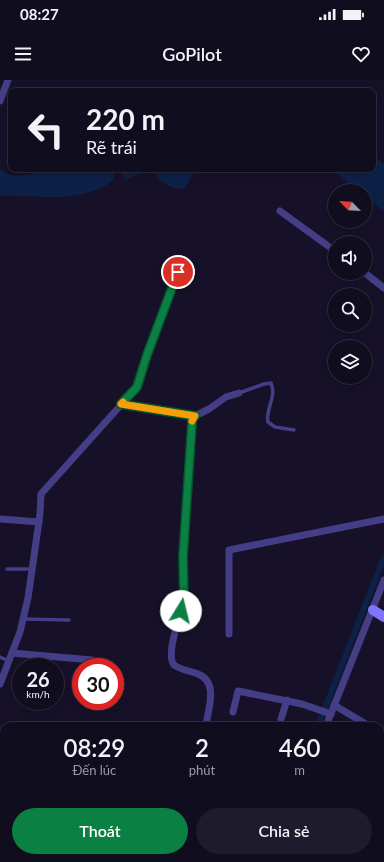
<!DOCTYPE html>
<html lang="vi">
<meta charset="utf-8">
<style>
:root{--surface:#100d1f;--page:#1e1b2c;--text:#f1f3f6;--muted:#9c9ca4;--line:#302d3d;--accent:#0b8043}
body{margin:0;font-family:Lato,sans-serif;background:var(--page);color:var(--text);height:100vh;display:flex;flex-direction:column;font-size:15px;white-space:nowrap}
*{box-sizing:border-box;margin:0}
p{font-size:13px;color:var(--muted)}
.icon{flex:none;width:22px;height:22px;fill:none;stroke:currentColor;stroke-width:2;stroke-linecap:round;stroke-linejoin:round}
.map{position:relative;flex:1;overflow:hidden}
.sheet{position:absolute;left:0px;top:642px;width:384px;height:140px;display:flex;flex-direction:column;background:var(--surface);border-radius:12px 12px 0 0;box-shadow:0 2px 6px #0003,0 0 0 1px var(--line)}
.sheet>*{flex:none}
.banner{position:absolute;left:8px;top:8px;width:368px;height:84px;border-radius:8px;box-shadow:0 2px 6px #0003,0 0 0 1px var(--line);background:#100d1f;color:var(--text);overflow:hidden}
.needle{width:26px;rotate:294deg}
.tools{position:absolute;left:328px;top:104px;display:grid;gap:8px}
.tools a{display:grid;place-items:center;width:44px;height:44px;border-radius:50%;background:var(--surface);box-shadow:0 2px 6px #0003,0 0 0 1px var(--line);font-size:20px}
.speed{position:absolute;left:12px;top:578px;display:flex;gap:8px;font-size:20px;font-weight:700;text-align:center}
.speed>*{display:grid;place-content:center;width:52px;height:52px;border-radius:50%;background:var(--surface);box-shadow:0 2px 6px #0003,0 0 0 1px var(--line);line-height:1}
.speed small{font-size:10px;font-weight:400}
.speed .limit{border:6px solid #d22;background:#fff;color:#111}
.pin{position:absolute;display:grid;place-items:center;width:34px;height:34px;color:#fff;margin:-17px;border:2px solid #fff;border-radius:50%;box-shadow:0 1px 4px #0007}
.me{position:absolute;width:44px;margin:-22px;rotate:9deg;stroke-linejoin:round;filter:drop-shadow(0 0 3px #0008)}
.turn{display:flex;align-items:center;gap:14px;height:84px;padding:0 12px;font-size:18px}
.turn .icon{width:52px;height:52px;stroke-width:2.5}
.turn b{display:block;font-size:28px;line-height:34px}
.eta{display:flex;justify-content:space-evenly;align-items:center;height:68px;text-align:center}
.eta b{font-size:24px;font-weight:600;line-height:28px}
.button{display:flex;gap:8px;margin-top:auto;padding:8px 12px}
.button a{flex:1;height:46px;border-radius:24px;background:var(--accent);color:#fff;font-size:16px;font-weight:600;line-height:46px;text-align:center}
.button a+a{background:var(--page);color:var(--text)}
.status{display:flex;justify-content:space-between;align-items:center;height:28px;padding:0 20px;background:var(--surface);direction:ltr}
.status svg{height:11px;fill:currentColor}
header{display:flex;justify-content:space-between;align-items:center;height:52px;padding:0 12px;background:var(--surface);font-size:18px;font-weight:600}
.map>svg:first-child{display:block}
</style>
<div class="status"><b>08:27</b><svg viewBox="0 0 49 12"><path d="M0 12V9h3v3zM5 12V6h3v6zM10 12V3h3v9zM15 12V0h3v12zM26 1h20v11H26zM47 4h2v5h-2z"/></svg></div>
<header><svg class="icon" aria-label="menu" viewBox="0 0 24 24"><path d="M4 6h16M4 12h16M4 18h16"/></svg>GoPilot<svg class="icon" aria-label="heart" viewBox="0 0 24 24"><path d="M12 20l-8-8c-3-5 5-10 8-4 3-6 11-1 8 4z"/></svg></header>
<div class="map">
<svg width="384" height="782" viewBox="0 0 384 782">
<rect width="100%" height="100%" fill="#161129"/>
<g fill="#0d2046">
<path d="M373,74L384,84V132L365,116V111H358L331,89H373Z"/>
<path d="M0,89L8,94L16,96L36,93L71,92L84,89H110L115,96C110,109 77,116 64,117C44,118 24,115 5,116L0,115Z"/>
<path d="M118,89H198L195,91L184,109C167,108 162,103 152,91H146L125,100Z"/>
</g>
<g fill="none" stroke-linecap="round" stroke-linejoin="round">
<g stroke="#0d2046" stroke-width="6">
<path d="M318,646L384,477"/>
<path d="M265,782L266,778"/>
</g>
<g stroke="#443e86" stroke-width="3.5">
<path d="M239,313L264,304L271,303C277,317 265,330 268,342L275,347L294,350"/>
<path d="M7,489H32"/>
<path d="M23,539L69,540"/>
<path d="M0,577L9,581"/>
</g>
<g stroke="#443e86" stroke-width="7">
<path d="M0,21L8,0"/>
<path d="M280,131L335,171"/>
<path d="M365,193L384,208"/>
<path d="M121,324L195,336"/>
<path d="M0,439L39,442"/>
<path d="M229,554V470L384,439"/>
<path d="M12,573L92,580"/>
<path d="M0,604L20,552L28,518L40,434L41,414L137,307L147,275L178,192"/>
<path d="M334,625L369,646"/>
<path d="M233,632L238,611L302,624L331,634"/>
<path d="M281,639L287,620"/>
<path d="M206,646C208,629 219,602 198,594C190,591 181,590 174,585C165,574 181,535 184,520C186,507 183,491 183,478C184,433 189,388 192,343L193,338L195,336L209,329L226,317L239,313"/>
<path d="M326,646L384,500"/>
<path d="M380,653L384,655"/>
<path d="M0,780H39L47,782"/>
<path d="M170,782L173,778"/>
<path d="M271,782L273,778"/>
</g>
<path stroke="#7d75fa" stroke-width="10" d="M373,530L384,537"/>
</g>
<g fill="none" stroke-linecap="round" stroke-linejoin="round">
<defs>
<path id="route" d="M178,192L147,275L137,307L121,324L195,336L192,338V343L183,477L184,519L181,531"/>
</defs>
<use href="#route" stroke="#07532c" stroke-width="10"/>
<use href="#route" stroke="#0b8043" stroke-width="7"/>
<path stroke="#f59e0b" stroke-width="7" d="M123,322L121,324L195,336L192,341"/>
</g>
</svg>
<div class="tools">
<a><svg class="needle" viewBox="-14 -14 28 28"><path d="M0-13l5 13h-10z" fill="#e53935"/><path d="M0 13l5-13h-10z" fill="#9c9ca4"/></svg></a>
<a><svg class="icon" aria-label="sound" viewBox="0 0 24 24"><path d="M4 9h4l5-4v14l-5-4H4zM17 9q2 3 0 6"/></svg></a>
<a><svg class="icon" aria-label="search" viewBox="0 0 24 24"><circle cx="10" cy="10" r="6"/><path d="M15 15l6 6"/></svg></a>
<a><svg class="icon" aria-label="layers" viewBox="0 0 24 24"><path d="M12 4l9 5-9 5-9-5zM3 14l9 5 9-5"/></svg></a>
</div>
<div class="speed"><div>26<small>km/h</small></div><div class="limit">30</div></div>
<div class="pin" style="left:178px;top:192px;background:#d93025"><svg class="icon" aria-label="arrive" viewBox="0 0 24 24"><path d="M6 21V4h12l-3 4 3 4H6"/></svg></div>
<svg class="me" style="left:181px;top:531px" viewBox="-20 -20 40 40"><circle r="19" fill="#fff"/><path d="M0-13L10 11 0 6-10 11z" fill="#0b8043"/></svg>
<div class="banner">
<div class="turn"><svg class="icon" aria-label="left" viewBox="0 0 24 24"><path d="M17 20v-9H6M10 6l-5 5 5 5"/></svg><div><b>220 m</b>Rẽ trái</div></div>
</div>
<section class="sheet">
<div class="eta">
<div><b>08:29</b><p>Đến lúc</p></div>
<div><b>2</b><p>phút</p></div>
<div><b>460</b><p>m</p></div>
</div>
<div class="button"><a>Thoát</a><a>Chia sẻ</a></div>
</section>
</div>
